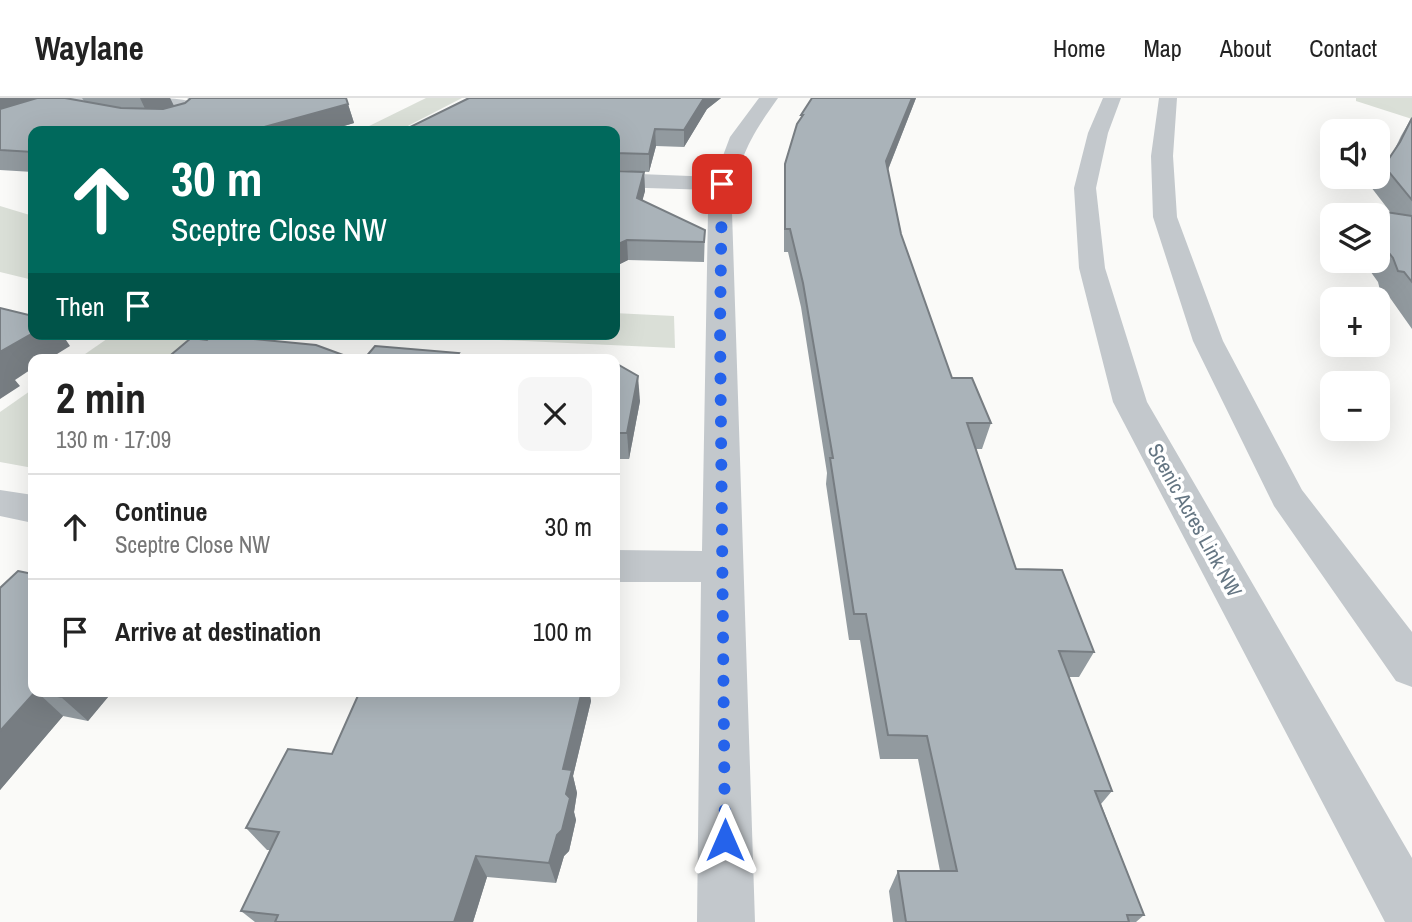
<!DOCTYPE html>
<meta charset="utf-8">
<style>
:root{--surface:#fff;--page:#f6f6f6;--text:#222;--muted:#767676;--line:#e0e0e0}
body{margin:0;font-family:"Archivo Narrow",sans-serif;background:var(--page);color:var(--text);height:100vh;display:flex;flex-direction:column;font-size:26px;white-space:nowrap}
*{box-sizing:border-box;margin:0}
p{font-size:23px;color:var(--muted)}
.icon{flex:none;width:38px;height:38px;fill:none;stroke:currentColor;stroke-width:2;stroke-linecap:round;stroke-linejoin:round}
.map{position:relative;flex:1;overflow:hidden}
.side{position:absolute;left:28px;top:256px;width:592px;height:343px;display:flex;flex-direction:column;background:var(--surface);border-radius:14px;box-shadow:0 7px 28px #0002}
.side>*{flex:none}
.top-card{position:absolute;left:28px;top:28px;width:592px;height:214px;border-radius:14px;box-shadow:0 7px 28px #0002;background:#00695c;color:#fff;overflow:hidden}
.buttons{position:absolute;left:1320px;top:21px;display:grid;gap:14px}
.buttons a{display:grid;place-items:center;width:70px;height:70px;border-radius:14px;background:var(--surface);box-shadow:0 7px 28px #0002;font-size:35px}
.pin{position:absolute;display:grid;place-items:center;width:60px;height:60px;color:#fff;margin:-30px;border-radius:14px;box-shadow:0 4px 10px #0006}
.me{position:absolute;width:77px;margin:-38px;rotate:0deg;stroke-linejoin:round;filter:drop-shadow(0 0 5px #0008)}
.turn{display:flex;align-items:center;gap:24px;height:147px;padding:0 28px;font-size:32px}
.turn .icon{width:91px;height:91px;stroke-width:2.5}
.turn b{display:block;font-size:49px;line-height:60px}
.then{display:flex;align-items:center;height:66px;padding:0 28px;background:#0003;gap:14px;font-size:26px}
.round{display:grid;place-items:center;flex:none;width:74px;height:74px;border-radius:14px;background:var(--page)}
.summary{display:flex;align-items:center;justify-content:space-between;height:119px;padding:0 28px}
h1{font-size:42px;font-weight:700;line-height:52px}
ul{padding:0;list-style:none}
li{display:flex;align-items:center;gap:21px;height:105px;padding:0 28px;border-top:2px solid var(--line)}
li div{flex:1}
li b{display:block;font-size:26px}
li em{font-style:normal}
header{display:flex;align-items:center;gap:42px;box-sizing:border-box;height:98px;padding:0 35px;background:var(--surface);border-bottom:2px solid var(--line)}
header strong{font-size:33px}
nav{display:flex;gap:38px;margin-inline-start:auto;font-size:24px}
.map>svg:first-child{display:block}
</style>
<header>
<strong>Waylane</strong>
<nav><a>Home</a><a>Map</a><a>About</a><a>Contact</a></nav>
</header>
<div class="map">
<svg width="1412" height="824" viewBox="0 0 1412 824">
<rect width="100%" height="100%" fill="#fafaf8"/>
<g fill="#dadfd7">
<path d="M426,0H462L398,33H359Z"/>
<path d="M1356,0H1412V21L1356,3Z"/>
<path d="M0,108L33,118V182L0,174Z"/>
<path d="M614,215L674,218L675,250L369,236H614Z"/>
<path d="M114,236H223L195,261H78Z"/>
<path d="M33,291V370L0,364V314Z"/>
</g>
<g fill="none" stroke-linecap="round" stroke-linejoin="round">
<g fill="#c3c8cc" fill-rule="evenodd">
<path d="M60,0H87L84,4L0,32V20Z"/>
<path d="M147,0C166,0 193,0 206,10C196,23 173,31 156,27L153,23L156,19L185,11L150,4Z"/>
<path d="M759,0H778C748,42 737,62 732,114L755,824H697L701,484H614V452L702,453L708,114L712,92L614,89V75L715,79L730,39Z"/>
<path d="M0,392L33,397V425L0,418Z"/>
</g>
<g fill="#c3c8cc" fill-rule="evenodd">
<path d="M1103,0H1121L1108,35L1096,90L1105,170L1147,304L1412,760V824H1385L1113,304L1079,170L1074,90L1088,35Z"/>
<path d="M1159,0H1177L1173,58L1177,119L1223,243L1302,392L1412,534V589L1396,583L1274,408L1193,243L1153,119L1151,58Z"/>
</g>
</g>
<g fill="#929a9f">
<path d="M0,0L84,3L82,0H170L174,8L185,5L190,1L187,0H346L354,25L327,33H33V74L0,72Z"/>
<path d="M469,0H721L707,11L684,49L656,48L649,74L614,72V33Z"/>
<path d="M916,0L888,72L901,136L952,280L991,325L982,351H976L1016,471L1094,554L1079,579H1069L1112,693L1101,706L1144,817L1136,824H893L889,793L898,773H940L918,661H880L860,542H849L826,386L827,375L801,209L788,154H784V87L785,66L801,21V17Z"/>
<path d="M1412,19V231L1388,197L1381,196L1378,184L1363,163H1377V117H1348L1353,109L1391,115L1371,89L1392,57L1401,38Z"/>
<path d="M644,74L645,93L642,103L705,132L704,164L628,162L614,169Z"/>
<path d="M614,266L640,303L629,361H614Z"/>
<path d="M0,490L33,593H113L88,623L63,618L0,692Z"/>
<path d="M360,593H589L591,603L573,678L577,695L574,714L576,722L569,753L564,758L556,785L487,779L473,824H255L241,813L270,752H267L246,730L332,656Z"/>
</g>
<g fill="#777d82">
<path d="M0,0H52L0,17Z"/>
<path d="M140,0H170L176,12L147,15Z"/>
<path d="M704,0H721L707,11L684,49V32Z"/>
<path d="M912,0H916L883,84L886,63Z"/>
<path d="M348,6L354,25L327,33H250Z"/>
<path d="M655,31L656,48L649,74V56Z"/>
<path d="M644,74L645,93L638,119L637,100Z"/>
<path d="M627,142L628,162L614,169V148Z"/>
<path d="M33,235V236H62L70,248L49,261H33V270L15,282L20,288L0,301V254Z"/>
<path d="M638,278L640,303L629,361L627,335Z"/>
<path d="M36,593L63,618L0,692V633Z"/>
<path d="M66,593H113L88,623L61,599Z"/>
<path d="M582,593H589L591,603L573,678L577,695L574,714L576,722L569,753L564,758L556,785L549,765L557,737L566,696L563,671Z"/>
<path d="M476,758L487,779L473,824H454Z"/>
</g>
<g fill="#aab3b9" stroke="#777d82" stroke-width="2">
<path d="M37,0H65L121,10L163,11L185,5L191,0H346L348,6L250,33H33V54L0,52V11Z"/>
<path d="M469,0H704L684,32L655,31L649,56L614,55V33H405L410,29Z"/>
<path d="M812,0H912L886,63L901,136L952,280H972L991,325H967L1016,471L1062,472L1094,554L1059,553L1112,693H1095L1144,817H1127L1129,824H906L898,773H957L927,638L888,637L866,516H854L830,360H833L803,185L790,131H785V66L797,26L803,17H801Z"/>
<path d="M1412,20V102L1384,68L1400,44Z"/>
<path d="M614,73L644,74L637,100L705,132L704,144L627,142L614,148Z"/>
<path d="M1353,109L1412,118V184L1404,174L1398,173L1393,160L1377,140V117H1360Z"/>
<path d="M0,210L33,218V235L0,254Z"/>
<path d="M212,237L316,247L354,261H166L191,240L207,242Z"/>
<path d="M375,248L459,255L455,261H364Z"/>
<path d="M614,266H617L638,278L627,335H614Z"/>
<path d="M18,473L33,476V593H36L0,633V490Z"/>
<path d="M36,593H66L61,599Z"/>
<path d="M360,593H582L563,671L572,672L566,696L570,700L562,732L557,737L549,765L476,758L454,824H275L278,817L241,813L279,734L246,730L288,651L332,656Z"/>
</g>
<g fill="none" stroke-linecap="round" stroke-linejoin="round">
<path stroke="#2563eb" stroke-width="12" stroke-dasharray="0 21.6" d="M722,86L720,229L725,742"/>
</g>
<g text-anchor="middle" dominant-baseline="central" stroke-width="7" stroke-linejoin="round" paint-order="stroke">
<g font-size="21" fill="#657683" stroke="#fff">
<text transform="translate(1195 422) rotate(61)">Scenic Acres Link NW</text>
</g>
</g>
</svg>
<div class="buttons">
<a><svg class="icon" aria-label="sound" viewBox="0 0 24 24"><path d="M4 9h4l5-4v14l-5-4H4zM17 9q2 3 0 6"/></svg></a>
<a><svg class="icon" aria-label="layers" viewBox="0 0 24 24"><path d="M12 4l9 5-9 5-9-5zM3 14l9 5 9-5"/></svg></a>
<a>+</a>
<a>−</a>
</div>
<div class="pin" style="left:722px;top:86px;background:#d93025"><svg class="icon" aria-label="arrive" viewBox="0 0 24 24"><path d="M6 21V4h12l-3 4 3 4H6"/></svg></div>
<svg class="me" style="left:725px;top:742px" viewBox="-20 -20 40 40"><path d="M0-17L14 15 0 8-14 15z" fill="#2563eb" stroke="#fff" stroke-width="4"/></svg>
<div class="top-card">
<div class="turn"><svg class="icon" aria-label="ahead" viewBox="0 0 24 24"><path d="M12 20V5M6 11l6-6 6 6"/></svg><div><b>30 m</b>Sceptre Close NW</div></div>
<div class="then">Then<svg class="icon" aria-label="arrive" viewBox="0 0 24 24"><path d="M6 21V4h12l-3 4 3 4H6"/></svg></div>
</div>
<section class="side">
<div class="summary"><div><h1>2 min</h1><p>130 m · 17:09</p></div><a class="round"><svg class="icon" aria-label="close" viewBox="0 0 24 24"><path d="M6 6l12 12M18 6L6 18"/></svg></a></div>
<ul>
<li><svg class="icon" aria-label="ahead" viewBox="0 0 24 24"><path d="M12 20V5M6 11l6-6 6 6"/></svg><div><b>Continue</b><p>Sceptre Close NW</p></div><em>30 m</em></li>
<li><svg class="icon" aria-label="arrive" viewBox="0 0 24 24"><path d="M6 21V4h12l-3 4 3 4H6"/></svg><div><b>Arrive at destination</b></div><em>100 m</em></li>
</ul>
</section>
</div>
